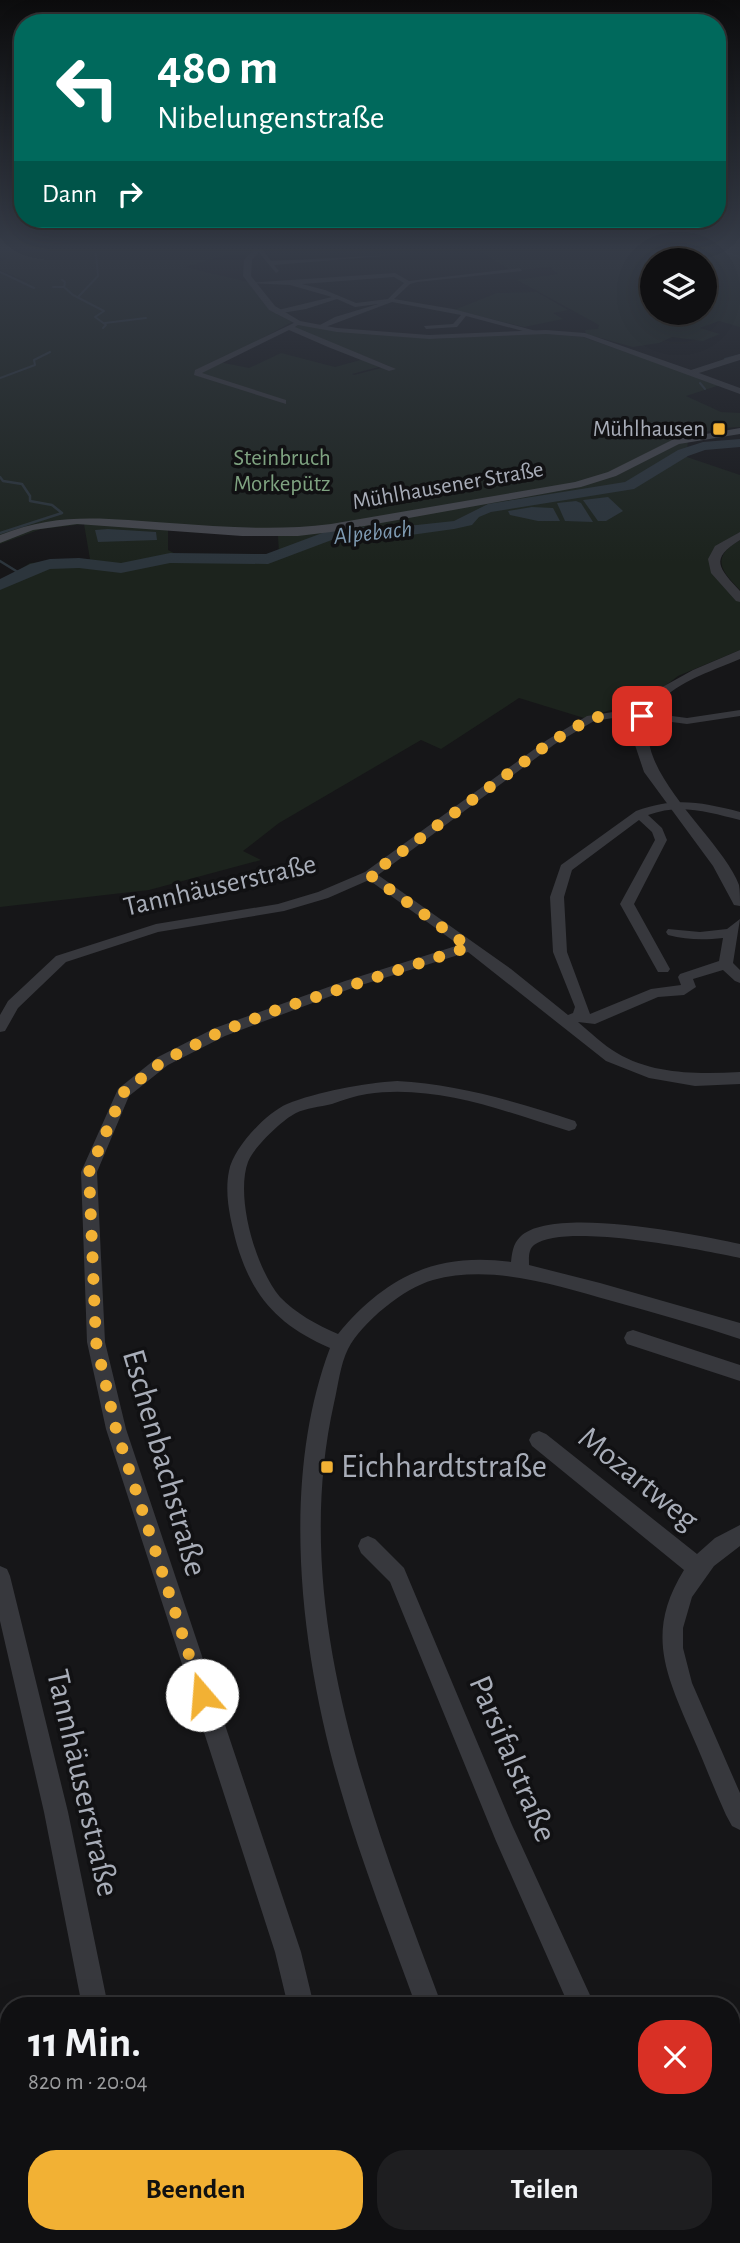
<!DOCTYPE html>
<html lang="de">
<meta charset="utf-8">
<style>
:root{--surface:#101012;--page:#1e1e20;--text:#f1f3f6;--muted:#9c9d9f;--line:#303032;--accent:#f2b134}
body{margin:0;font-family:"Alegreya Sans",sans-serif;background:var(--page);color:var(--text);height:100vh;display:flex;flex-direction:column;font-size:26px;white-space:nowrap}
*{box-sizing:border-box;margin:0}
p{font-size:23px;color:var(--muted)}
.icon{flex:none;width:38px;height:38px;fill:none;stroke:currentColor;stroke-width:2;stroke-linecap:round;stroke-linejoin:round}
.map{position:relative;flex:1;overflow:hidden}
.panel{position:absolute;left:0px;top:1997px;width:740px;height:247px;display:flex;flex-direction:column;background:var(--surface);border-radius:28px 28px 0 0;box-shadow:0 7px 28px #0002,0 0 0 2px var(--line)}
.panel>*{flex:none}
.top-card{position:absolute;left:14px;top:14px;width:712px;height:214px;border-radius:28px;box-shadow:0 7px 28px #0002,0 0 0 2px var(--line);background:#00695c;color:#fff;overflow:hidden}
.fabs{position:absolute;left:640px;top:248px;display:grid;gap:14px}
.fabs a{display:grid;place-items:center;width:77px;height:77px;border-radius:50%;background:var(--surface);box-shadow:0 7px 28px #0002,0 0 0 2px var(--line);font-size:35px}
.pin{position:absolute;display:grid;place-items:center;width:60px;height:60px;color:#fff;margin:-30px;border-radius:14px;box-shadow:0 4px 10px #0006}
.me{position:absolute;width:77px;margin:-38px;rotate:342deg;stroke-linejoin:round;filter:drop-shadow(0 0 5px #0008)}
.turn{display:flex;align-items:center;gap:24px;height:147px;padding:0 28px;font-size:32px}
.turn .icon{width:91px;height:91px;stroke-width:2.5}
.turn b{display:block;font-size:49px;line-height:60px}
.then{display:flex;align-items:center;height:66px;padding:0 28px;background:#0003;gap:14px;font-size:26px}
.round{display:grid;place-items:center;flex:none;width:74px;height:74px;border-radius:28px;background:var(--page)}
.head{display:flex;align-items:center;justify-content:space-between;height:119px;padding:0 28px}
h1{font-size:42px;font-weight:700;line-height:52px}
.primary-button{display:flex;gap:14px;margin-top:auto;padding:14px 28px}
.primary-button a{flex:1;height:80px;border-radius:28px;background:var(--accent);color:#111;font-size:28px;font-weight:700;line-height:80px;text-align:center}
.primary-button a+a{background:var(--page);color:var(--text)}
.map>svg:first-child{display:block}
</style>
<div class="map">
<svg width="740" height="2243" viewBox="0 0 740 2243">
<rect width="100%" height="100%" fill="#161618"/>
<g fill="#1c231d" fill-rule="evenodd">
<path d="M0,249H258L248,256L229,254L185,267L248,282L269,310L292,322L219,362L249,368L281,353L335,367L364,359L383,366L352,374L354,375L389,366L294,329L298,325L434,339L537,333L583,337L720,385L686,396L721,412L740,413V427L721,428L688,436L687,457L740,475V532L715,548L711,559L740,601V650L678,676L638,707L611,710L584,718L519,698L441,749L421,740L279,823L243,851L261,860L149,890L0,907V582L30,563L90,559L84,524L41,529L0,544V272L33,284L0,270V261L7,259L0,258ZM168,529L278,536L279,554L186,559L168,550Z"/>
<path d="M476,249H740V327L719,321L700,328L720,334L703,341L672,337L659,343L633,347L586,334L585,330L598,329L599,325L517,280L558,274L550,267L511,271ZM653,261H705V313H653Z"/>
<path d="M537,292L568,310L553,313L563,319L524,327L454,310L497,293Z"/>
<path d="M740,540V590C721,571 710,557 740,540Z"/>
</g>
<g fill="#2c353c">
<path d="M608,497L623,511L606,521H598L583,500Z"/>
<path d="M576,501L581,503L593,522L565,521L557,503Z"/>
<path d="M532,507L553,508L560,521H538L510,515L508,511Z"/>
<path d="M108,529L156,532L157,540L98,542L95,530Z"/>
</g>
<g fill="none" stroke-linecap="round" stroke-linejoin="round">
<g stroke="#2c353c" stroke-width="2">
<path d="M716,249L740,257"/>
<path d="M0,272L34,288"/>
<path d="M62,280L65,282L64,287L73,295L104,311L95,317L106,325L103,328"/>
<path d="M53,287H64"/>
<path d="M79,296L98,276L96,254"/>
<path d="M105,323L146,318"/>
<path d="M725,359L740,355"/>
<path d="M0,378L35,365L34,360L50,352"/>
<path d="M700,383L705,389"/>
</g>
<g stroke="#2c353c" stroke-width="2.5">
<path d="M0,477L3,481L22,484L30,496V501L52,505L62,513L0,533"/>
<path d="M0,561L21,574"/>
</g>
<path fill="#2c353c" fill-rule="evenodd" d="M740,439V447L705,450L688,456L634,489L491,512L479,517L472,525L454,529L389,538L350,535L337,538L268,564L170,563L121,573L79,568L50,569L0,590V579L30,564L50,559L79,558L121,563L170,553L266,554L333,529L350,527L389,528L454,521L488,504L625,482L678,450L703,442Z"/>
<g fill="#37383d" fill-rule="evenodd">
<path d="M256,249H262L271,261L394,255L274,265L279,271L276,273Z"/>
<path d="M520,268L522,271L417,282L410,284L394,299L453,309L536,331L534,334L466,316L457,327L426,329L424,326L453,324L461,315L392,302L320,329L318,326L335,317L378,304L355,307L337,299L306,309L276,314L274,311L332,297L290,285L248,283L395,273L409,281ZM394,277L404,283L388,299L356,303L325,290L302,284Z"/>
<path d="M298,321L301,323L295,327L396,369L389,371L328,347L289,330L202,373L286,400V404L194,375L195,370Z"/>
<path d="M626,710L687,718L740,710V716L687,724L626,716L594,721L555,744L378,875L511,969L568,1015L573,1013L575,1007L553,952L550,897L561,865L636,811C676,797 700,802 740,812V820C708,812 680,803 648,815L662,828L667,840L634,904L670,969L668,972H658L620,904L655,840L652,832L639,820L572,870L564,897L567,952L590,1014L651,989L681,985L678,977L680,974L719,961L723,938C704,940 687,940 668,935L666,932L668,929L700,932L727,929L740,919L733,963L740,970V983L735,981L723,970L693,979L696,987L684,995L658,997L595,1024L578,1022C590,1032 603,1045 617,1053C654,1075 699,1074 740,1072V1084L695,1086L649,1078L606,1061L468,952L355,987L225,1036L168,1065L129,1096L97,1172L105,1342L126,1429L301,1952L314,2006H288L275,1952L106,1429L87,1342L81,1172L118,1089L158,1057L215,1028L345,981L459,945L369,880L328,898L284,911L158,932L66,962L18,1008L5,1031L0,1032V1015L8,1001L56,956L156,924L278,904L318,892L365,872L547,740L587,716Z"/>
<path d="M397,1081C458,1084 516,1102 575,1121L577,1125L575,1129L569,1131C504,1111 436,1084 367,1094C355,1096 343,1100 332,1104C320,1107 306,1108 296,1113C282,1120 253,1148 248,1162C235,1197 256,1269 280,1297C295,1313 317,1325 338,1334C385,1277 436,1252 511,1262C512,1253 513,1244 520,1237C552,1205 697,1235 740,1244V1258C701,1250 566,1222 534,1245C528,1250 529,1258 529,1265L600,1283L740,1323V1339C698,1325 655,1313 612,1301C555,1285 492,1264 433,1280C404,1288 362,1322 348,1349C340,1365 338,1386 334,1403C288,1610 371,1815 442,2006H416C390,1934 362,1864 341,1791C301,1655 279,1483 330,1348C279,1326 253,1298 237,1245C231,1222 224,1195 229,1171C233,1148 266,1113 287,1104C316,1092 365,1083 397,1081Z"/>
<path d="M633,1330L740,1365V1381L627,1344L624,1338L627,1332Z"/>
<path d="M539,1431L546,1434L697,1554L715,1538L740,1525V1546L714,1566L692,1597L683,1628V1648L692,1683L740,1793V1830L732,1826L726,1815C714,1789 704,1762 692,1735C666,1674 645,1633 684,1570L532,1446L529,1440L532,1434Z"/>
<path d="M368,1536L375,1539L404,1568L512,1825L595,2006H569L496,1841L390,1582L361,1553L358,1546L361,1539Z"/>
<path d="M0,1566L7,1569L10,1576L68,1812L108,2006H82L44,1812L0,1621Z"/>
<path d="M7,2036L9,2069L0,2072V2039Z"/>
<path d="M511,2235H539L542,2243H514Z"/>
<path d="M574,2235H624L627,2243H577Z"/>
<path d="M692,2235H720L722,2243H694Z"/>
</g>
<g fill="#37383d" fill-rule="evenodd">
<path d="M254,249H262L252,260L251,276L275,306L300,321L337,328L429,335L546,330L585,333L691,370L740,354V360L699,373L740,388V394L584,337L546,334L429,339L337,332L298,325L269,310L243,276L244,260Z"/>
<path d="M740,532V540C709,559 719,568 740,591V602L736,601L711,573L708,559L715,546Z"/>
<path d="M740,650V659C715,670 684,679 664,698C607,753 721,834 739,885C740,891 740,900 740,906L734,905L713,866L644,772L635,745V724L642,707L657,690L693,670Z"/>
</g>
<path fill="#45474d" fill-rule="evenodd" d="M740,428V434L679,444L616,476L581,487L331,532L298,536H242L77,524L33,530L0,543V535C60,511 107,519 170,523C224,527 277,531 331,524L575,482L608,472L672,440Z"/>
</g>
<linearGradient id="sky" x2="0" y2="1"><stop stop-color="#0c0c0d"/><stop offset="0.44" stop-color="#363c48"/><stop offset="1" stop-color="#363c48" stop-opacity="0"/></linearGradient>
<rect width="740" height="563" fill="url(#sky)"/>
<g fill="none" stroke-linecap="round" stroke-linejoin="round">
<path stroke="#f2b134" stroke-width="12" stroke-dasharray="0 21.6" d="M202,1695L116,1429L96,1342L89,1172L123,1093L163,1061L220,1032L279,1009L469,947L370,875L551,742L591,718L626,713L642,716"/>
</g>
<g fill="#f2b134" stroke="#111113" stroke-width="2.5">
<rect x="712" y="422" width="14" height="14" rx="3.5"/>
<rect x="320" y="1460" width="14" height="14" rx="3.5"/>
</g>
<g text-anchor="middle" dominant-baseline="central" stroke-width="7" stroke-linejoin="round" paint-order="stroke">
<g font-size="23" fill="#a8adb8" stroke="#111113" text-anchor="end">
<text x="705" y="429">Mühlhausen</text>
</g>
<g font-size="23" fill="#7fa381" stroke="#111113">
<text x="282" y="458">Steinbruch<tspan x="282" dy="26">Morkepütz</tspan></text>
</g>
<g font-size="23" fill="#a8adb8" stroke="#111113">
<text transform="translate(448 486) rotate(-10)">Mühlhausener Straße</text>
</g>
<g font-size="24" font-style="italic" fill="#7f9bb3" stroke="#111113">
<text transform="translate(373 533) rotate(-6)">Alpebach</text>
</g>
<g font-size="28" fill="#a8adb8" stroke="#111113">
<text transform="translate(220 886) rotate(-13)">Tannhäuserstraße</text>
</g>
<g font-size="33" fill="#a8adb8" stroke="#111113">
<text transform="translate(164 1463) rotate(74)">Eschenbachstraße</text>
<text transform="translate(638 1479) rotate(39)">Mozartweg</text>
<text transform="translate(512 1759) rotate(67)">Parsifalstraße</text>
<text transform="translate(82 1783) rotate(77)">Tannhäuserstraße</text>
</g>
<g font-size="33" fill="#a8adb8" stroke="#111113" text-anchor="start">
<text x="341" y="1467">Eichhardtstraße</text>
</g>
</g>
</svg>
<div class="fabs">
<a><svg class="icon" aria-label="layers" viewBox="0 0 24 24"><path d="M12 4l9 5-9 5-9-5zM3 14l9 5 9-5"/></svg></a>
</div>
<div class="pin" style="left:642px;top:716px;background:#d93025"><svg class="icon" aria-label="arrive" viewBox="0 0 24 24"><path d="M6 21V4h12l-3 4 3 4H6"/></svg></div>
<svg class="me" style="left:202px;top:1695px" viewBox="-20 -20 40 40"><circle r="19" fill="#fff"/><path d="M0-13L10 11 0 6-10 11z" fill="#f2b134"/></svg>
<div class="top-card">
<div class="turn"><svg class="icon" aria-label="left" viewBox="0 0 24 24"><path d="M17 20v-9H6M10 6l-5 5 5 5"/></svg><div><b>480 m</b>Nibelungenstraße</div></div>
<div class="then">Dann<svg class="icon" aria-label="right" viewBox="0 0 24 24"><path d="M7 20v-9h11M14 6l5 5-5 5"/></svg></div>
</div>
<section class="panel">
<div class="head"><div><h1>11 Min.</h1><p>820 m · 20:04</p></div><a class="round" style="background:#d93025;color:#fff"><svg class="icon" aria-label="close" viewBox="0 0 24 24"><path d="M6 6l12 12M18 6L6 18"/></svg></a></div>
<div class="primary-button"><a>Beenden</a><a>Teilen</a></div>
</section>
</div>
